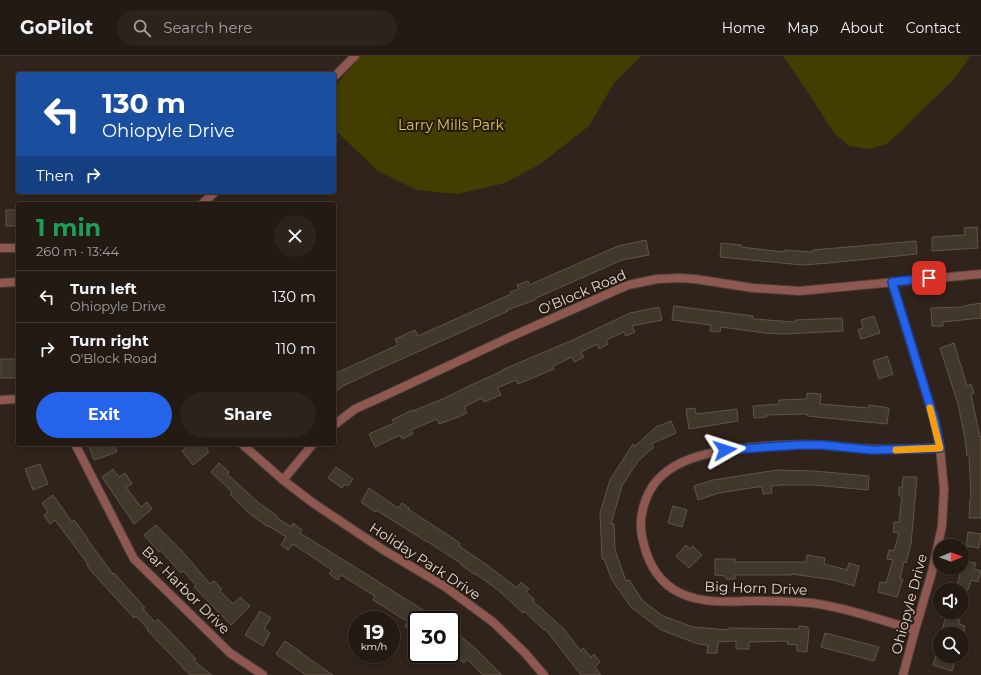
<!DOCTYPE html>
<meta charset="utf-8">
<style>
:root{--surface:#241a14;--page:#2c231d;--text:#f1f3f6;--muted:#a3a1a0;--line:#413834;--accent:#2563eb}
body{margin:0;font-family:Montserrat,sans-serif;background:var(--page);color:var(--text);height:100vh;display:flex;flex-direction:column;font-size:15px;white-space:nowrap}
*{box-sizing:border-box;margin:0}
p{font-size:13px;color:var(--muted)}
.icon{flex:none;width:22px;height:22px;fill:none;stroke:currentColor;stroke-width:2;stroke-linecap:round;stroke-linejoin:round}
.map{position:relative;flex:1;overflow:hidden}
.sheet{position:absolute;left:16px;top:146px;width:320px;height:244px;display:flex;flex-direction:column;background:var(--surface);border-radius:4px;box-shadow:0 2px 6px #0003,0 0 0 1px var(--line)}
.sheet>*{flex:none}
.hud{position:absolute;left:16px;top:16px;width:320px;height:122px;border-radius:4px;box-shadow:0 2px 6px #0003,0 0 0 1px var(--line);background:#1a4fa0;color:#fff;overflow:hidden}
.needle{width:26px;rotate:89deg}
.controls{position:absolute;left:933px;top:483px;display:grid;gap:8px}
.controls a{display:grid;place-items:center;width:36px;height:36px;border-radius:50%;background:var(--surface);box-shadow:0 2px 6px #0003,0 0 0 1px var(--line);font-size:20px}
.speed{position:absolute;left:348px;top:555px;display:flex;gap:8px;font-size:20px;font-weight:700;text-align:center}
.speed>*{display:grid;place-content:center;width:52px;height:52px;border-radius:50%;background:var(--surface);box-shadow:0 2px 6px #0003,0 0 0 1px var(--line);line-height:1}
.speed small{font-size:10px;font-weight:400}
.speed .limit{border:2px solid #111;border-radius:6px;background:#fff;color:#111}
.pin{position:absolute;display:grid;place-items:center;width:34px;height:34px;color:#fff;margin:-17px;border-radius:8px;box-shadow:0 2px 6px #0006}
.me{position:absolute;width:44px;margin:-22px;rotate:84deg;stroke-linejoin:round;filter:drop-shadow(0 0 3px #0008)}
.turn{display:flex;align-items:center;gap:14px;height:84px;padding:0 20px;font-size:18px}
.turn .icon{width:52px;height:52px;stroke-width:2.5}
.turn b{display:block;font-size:28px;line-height:34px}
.then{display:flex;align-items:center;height:38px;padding:0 20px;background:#0003;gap:8px;font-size:15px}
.round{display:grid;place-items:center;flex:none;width:42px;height:42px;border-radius:21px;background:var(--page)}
.overview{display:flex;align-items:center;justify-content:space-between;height:68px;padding:0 20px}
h1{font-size:24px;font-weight:700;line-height:30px;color:#1e9e55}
.button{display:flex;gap:8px;margin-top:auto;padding:8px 20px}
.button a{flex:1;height:46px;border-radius:24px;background:var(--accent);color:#fff;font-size:16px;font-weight:700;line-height:46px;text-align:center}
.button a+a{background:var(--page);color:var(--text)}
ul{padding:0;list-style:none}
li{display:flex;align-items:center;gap:12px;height:52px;padding:0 20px;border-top:1px solid var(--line)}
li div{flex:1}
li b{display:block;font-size:15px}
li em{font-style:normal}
header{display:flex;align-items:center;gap:24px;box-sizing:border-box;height:56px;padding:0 20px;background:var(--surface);border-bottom:1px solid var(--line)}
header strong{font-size:19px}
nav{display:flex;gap:22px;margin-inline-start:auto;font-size:14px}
.search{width:280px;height:36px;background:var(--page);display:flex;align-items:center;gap:10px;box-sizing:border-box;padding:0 14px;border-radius:22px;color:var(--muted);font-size:15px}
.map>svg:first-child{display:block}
</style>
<header>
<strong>GoPilot</strong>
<div class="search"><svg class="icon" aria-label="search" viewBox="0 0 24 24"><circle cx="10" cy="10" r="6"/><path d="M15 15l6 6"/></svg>Search here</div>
<nav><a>Home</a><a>Map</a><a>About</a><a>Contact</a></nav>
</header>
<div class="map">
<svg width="981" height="619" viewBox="0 0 981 619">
<rect width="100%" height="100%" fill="#30231b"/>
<g fill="#443d00">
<path d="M360,0H641L614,27L589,70L540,108L505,127L458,138L417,134L378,115L334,73V32Z"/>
<path d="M783,0H970L956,21L899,77L886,88L870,93L849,90L834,77L807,35Z"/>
</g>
<g fill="#40382b" stroke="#5e5547">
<rect x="6" y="154" width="12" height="16"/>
<path d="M977,171L978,192L932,195V181L965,179L964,172Z"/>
<path d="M646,184L649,199L622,204L534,243L535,244L507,254L508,255L375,315L343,330L334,337V318L398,289L395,283L415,274L418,280L511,238L510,236L519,233L517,229L528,225L529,229L618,190Z"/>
<path d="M916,185L917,198L829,207L802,209L720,201L721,187L741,189V191L784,196V194L813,196V194Z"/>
<path d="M981,247V262L943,266V270H932L931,252L963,251V250Z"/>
<path d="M674,250L753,260V263L795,266V264L842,262L843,275L784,278L765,277L721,271L720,276L710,275L711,269L672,264Z"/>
<path d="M659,251L662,264L632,270L635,276L626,280L624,276L606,284L608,288L599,293L597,288L581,296L584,301L574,306L572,301L553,310L554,313L518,328L516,324L497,332L501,339L484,346L482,342L464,351L467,357L458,361L439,368L437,363L411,374L413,378L402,383L400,379L375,391L369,378L394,367L392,364L412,354L413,355L447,341L469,330L502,315V314L575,283L630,257Z"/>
<path d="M874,260L880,277L861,283L858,274L863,272L861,264Z"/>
<path d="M954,287L967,330L971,328L974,337L971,338L980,381L981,380V462H969L970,443H971L969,400H967L965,383L958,348L940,292Z"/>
<path d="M887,300L893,318L879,323L873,305Z"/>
<path d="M1,303H16V309H18V322H1Z"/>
<path d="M807,337L821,338L820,348L869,352V349L889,352L887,368L807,360V358L766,359L767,361L754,362L753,350L779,348V344L807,343Z"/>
<path d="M695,352L696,358L737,353L738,365L689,373L686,353Z"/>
<path d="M671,365L676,377L651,388L654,391L638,405L622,430L611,468H614L615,494L626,525L629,524L643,545L663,560L693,571L729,574V572L799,573V570L808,571V574H809L807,596L797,595V589L787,588L788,585L749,586V593H736V585L718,586L717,597H707L708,589L698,588L661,574L631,551L612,524L604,503H602L600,457L610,424L633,388L635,390L656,371Z"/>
<path d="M88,388H114L117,396L94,404Z"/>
<path d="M190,388H203L208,394V397L193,409L182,395Z"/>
<path d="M219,407L229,416L227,418L259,447L277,460L276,461L291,471L293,467L302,474L300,477L374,523L426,556L436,564H417V570L413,575L405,570L408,566L373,544L375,540L341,519L338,524L329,518L332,514L293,488L288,494L281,489L286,481L269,470L268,471L250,458L230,438L232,436L211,416Z"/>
<path d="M40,408L48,428L33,434L25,413Z"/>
<path d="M336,411L353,423L348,430L345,428L342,432L328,422Z"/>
<path d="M113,413L119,421L125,417L132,428L126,431L141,451L147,446L152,453L134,468L102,421Z"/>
<path d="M777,414L814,415L869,420L868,434L814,429H782L771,430L772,437L763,438L762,431H757L719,437L698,444L694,430L713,424Z"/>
<path d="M903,421H917L911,488L906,507L904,506L900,523H903L897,541L878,536L880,526L886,527L893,504L887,503L889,494L894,495L899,477L893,476L894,466H899L902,440H899V431H902Z"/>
<path d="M369,432L398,452L402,447L409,452L408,453L460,487L459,490L487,509L517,532L521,526L529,533L526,536L534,543L533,545L563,572L581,595L583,592L591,601L594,598L600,606L595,611L601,619H581L545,573L544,574L524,555L523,557L498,534L476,518V519L461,509L462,508L428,486H427L376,454L375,456L361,446Z"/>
<path d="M53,439L72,466L74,464L88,483H87L113,518L114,517L145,552L143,553L155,566L158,563L196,603L194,605L212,619H190L147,574L148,573L136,560L134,562L91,515L87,509L88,508L55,464L50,468L44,459L48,456L42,447Z"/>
<path d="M673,450L687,454L682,471L668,467Z"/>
<path d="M156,469L182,495L210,528L214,525L222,533L220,535L233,548L240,541L250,550L231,569L194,531L196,529L183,515L181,517L160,494L159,496L144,479Z"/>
<path d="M968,476L981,478L979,492L966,490Z"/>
<path d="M686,489L690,493L693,490L702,499L689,512L676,500Z"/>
<path d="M807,499L825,502L824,508L847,514L849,507L859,510L854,530L834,524L792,518V519H735V523H726V520L715,519V503H735V506H806Z"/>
<path d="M963,505L976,507L974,513L981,515L978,526L971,524L968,534H956Z"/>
<path d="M260,555L271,562L264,573L270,577L263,590L245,579Z"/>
<path d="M946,560L960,564L959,568L965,570L963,579L962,578H941Z"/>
<path d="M825,577L879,591L874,605L821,591Z"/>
<path d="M459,579L475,592L502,619H483L467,603L464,607L451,596V588Z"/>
<path d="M285,585L301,596V597L333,619H306L276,598Z"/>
<path d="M936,600H956L952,615L933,609Z"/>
</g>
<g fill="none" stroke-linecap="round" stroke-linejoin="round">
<defs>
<g id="street">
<path d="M334,21L355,0"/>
<path d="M202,148L215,136"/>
<path d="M0,192H18"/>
<path d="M0,227L18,226"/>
<path d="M892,227L935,366L940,392L944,433L942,470L932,516L915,574L903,619"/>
<path d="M0,344L18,343"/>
<path d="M334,369L355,353L386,339L510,281L628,229L657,223L680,222L695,223L753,232L799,235L981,218"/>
<path d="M75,388L134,503L230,597L263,619"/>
<path d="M242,388L283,424L313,388"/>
<path d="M283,424L313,447L382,493L444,530L493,566L525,597L544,619"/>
<path d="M915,574C881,564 847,552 812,547C791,545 770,545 749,545C726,546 701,547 680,537C659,527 648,507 643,485C639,471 641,456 646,443C662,400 716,395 754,391C776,389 798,388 821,389C838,390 856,393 874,393C896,394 918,393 940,392"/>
</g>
</defs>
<use href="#street" stroke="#4c4038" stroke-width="10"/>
<use href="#street" stroke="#8e5850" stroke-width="8"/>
</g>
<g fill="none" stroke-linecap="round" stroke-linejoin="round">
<defs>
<path id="route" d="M725,394L800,389H822L872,394L940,392L935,366L892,226L929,222"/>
</defs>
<use href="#route" stroke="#184099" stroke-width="10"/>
<use href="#route" stroke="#2563eb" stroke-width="7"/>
<path stroke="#f59e0b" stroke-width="7" d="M896,394L940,392L930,352"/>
</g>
<g text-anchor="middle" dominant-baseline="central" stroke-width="4" stroke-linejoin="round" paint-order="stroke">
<g font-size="14" fill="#d6c85a" stroke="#261a12">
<text x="451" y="69">Larry Mills Park</text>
</g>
<g font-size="14" fill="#e1d9d3" stroke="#261a12">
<text transform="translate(582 236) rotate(-23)">O'Block Road</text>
<text transform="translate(425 505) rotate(33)">Holiday Park Drive</text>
<text transform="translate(756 532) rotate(2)">Big Horn Drive</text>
<text transform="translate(186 534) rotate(45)">Bar Harbor Drive</text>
<text transform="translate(909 548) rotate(-75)">Ohiopyle Drive</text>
</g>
</g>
</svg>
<div class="controls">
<a><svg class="needle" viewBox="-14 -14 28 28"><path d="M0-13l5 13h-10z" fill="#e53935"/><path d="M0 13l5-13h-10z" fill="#a3a1a0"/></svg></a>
<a><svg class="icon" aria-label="sound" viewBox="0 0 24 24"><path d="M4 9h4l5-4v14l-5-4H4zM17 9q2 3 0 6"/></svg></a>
<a><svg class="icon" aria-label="search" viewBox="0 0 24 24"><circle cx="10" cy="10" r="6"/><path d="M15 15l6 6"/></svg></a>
</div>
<div class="speed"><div>19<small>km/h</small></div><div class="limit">30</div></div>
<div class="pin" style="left:929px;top:222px;background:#d93025"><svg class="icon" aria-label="arrive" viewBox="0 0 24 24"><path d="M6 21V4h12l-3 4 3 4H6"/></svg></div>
<svg class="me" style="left:725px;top:394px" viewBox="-20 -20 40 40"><path d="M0-17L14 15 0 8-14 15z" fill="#2563eb" stroke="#fff" stroke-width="4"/></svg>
<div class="hud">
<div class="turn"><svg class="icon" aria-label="left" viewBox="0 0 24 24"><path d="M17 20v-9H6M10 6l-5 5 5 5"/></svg><div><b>130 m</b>Ohiopyle Drive</div></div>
<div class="then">Then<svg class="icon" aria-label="right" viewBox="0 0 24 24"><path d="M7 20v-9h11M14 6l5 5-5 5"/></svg></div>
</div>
<section class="sheet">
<div class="overview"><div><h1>1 min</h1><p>260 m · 13:44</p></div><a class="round"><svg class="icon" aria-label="close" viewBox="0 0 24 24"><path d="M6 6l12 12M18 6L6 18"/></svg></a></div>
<ul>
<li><svg class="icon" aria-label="left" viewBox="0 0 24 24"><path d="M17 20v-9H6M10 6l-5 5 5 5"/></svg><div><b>Turn left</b><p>Ohiopyle Drive</p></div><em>130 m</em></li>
<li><svg class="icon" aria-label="right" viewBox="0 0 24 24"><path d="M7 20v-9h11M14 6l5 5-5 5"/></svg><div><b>Turn right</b><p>O'Block Road</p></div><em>110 m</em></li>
</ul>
<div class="button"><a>Exit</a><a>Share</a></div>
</section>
</div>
